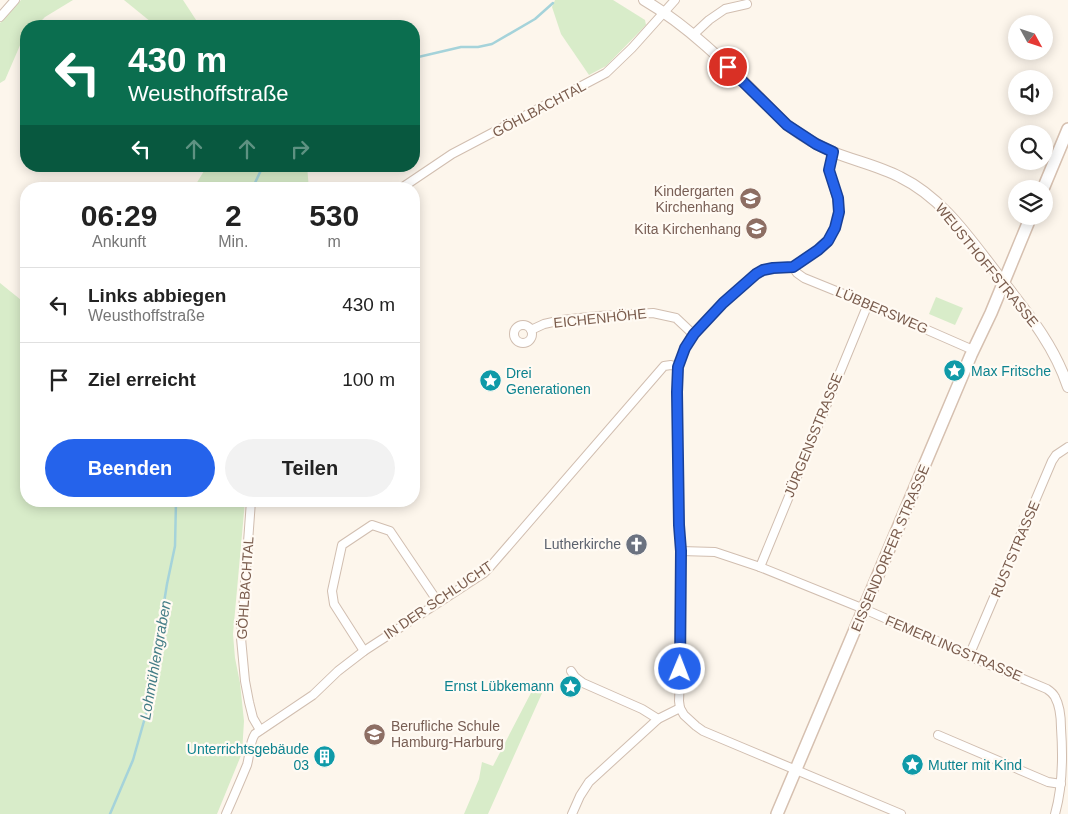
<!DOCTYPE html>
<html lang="de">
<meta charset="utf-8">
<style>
:root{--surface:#fff;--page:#f2f2f2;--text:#222;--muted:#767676;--line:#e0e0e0;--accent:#2563eb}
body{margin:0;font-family:Arial,sans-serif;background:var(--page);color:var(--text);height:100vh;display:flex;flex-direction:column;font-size:19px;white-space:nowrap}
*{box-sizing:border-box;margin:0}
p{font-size:16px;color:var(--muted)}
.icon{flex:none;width:28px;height:28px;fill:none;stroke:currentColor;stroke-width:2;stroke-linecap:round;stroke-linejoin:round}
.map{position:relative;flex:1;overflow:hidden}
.details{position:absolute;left:20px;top:182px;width:400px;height:325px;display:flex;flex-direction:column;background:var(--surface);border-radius:20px;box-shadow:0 2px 12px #0003}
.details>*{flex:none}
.guide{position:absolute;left:20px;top:20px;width:400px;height:152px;border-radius:20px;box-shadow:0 2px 12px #0003;background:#0b6e4f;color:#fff;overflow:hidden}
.needle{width:32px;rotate:130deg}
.fabs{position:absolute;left:1008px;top:15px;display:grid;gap:10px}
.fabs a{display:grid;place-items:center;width:45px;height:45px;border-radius:50%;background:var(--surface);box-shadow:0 2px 12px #0003;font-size:25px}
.pin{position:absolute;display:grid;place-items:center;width:42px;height:42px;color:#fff;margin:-21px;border:2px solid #fff;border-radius:50%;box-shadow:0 1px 5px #0007}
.me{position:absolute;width:55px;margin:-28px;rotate:1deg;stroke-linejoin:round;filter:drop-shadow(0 0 4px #0008)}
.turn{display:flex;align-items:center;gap:18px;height:105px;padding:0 25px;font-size:22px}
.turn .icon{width:65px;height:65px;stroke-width:2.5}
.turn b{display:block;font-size:35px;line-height:42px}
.lanes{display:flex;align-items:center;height:48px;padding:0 25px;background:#0003;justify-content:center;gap:25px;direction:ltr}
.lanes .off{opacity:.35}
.eta{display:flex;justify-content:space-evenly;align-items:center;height:85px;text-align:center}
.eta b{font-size:30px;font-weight:700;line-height:35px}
.action{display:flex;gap:10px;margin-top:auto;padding:10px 25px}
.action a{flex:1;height:58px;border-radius:30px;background:var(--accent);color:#fff;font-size:20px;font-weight:700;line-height:58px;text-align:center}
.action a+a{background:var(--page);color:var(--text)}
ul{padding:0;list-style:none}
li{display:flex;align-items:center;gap:15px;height:75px;padding:0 25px;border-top:1px solid var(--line)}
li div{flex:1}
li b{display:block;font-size:19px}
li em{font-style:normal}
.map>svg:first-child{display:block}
</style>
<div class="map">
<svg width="1068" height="814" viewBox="0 0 1068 814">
<rect width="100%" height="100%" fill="#fdf6ec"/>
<g fill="#d8ecc9">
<path d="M21,0H73L45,17L36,26H26V37L21,43L5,80L0,83V23Z"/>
<path d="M124,0H183L200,26H156Z"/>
<path d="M555,0H613L645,20L646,25L606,66L589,75L561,34L552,7Z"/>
<path d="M207,166H307L309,189H193Z"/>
<path d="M0,283L26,304V501H245L233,634L235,658L240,683L244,721L242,753L217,814H0Z"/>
<path d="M936,297L963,308L955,325L929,314Z"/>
<path d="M534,687L543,691L488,814H464L479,779L482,762L493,766Z"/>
</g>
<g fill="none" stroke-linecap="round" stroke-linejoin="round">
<g stroke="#a5d3da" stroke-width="2.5">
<path d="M414,58L461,47H478L492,44L535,19L553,3"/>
<path d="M250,189L254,185L263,166"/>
<path d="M110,814L133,760L146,714L167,584L175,546L176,501"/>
</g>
<defs>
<g id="minor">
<path d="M0,17L15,0"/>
<path d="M694,34L709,20L725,9L747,4"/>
<path d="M833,152L829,170L837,198L839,212L835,228L828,241L818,250L793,267L773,268L763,270L756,274L723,303L693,334L685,348L678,367L677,392L679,525L681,551L680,679L679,701L680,708L684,715L696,726L703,731L901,814"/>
<path d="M400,189L452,154L606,73L632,48L675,0"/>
<path d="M793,267L797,273L804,278L868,304L973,350"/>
<circle cx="523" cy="334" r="9"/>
<path d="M531,330L544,324L562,320L598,316L653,313L676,318L693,334"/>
<path d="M251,501L241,638L245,681L249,702L253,718L260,730"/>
<path d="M681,551L715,552L760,567L864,609L962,652L978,660L1047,689C1050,691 1053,693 1055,697C1060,706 1061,718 1061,728C1063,756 1063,786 1055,814"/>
<path d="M760,567L868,304"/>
<path d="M364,651L334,604L332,591L342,545L372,525L390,531L438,602"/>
<path d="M969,656L1052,461L1056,455L1068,447"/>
<path d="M571,671L575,677L583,683L642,709L658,719"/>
<path d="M938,735L1048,782L1061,784"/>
<path d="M226,814C233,798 240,782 247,765C250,755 249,743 255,734L313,695L338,671L364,651L484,573L489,568L664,366L671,365L678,367"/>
<path d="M572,814L580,796L589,782L658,719L680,708"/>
</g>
<path id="tertiary" d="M644,0C699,32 742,81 787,125C802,136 816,145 833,152C855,161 879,166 900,177C943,198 970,239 998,275C1025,310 1054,344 1068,387"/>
<g id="secondary">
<path d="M1043,189L1068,129"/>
<path d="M777,814L971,355L991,313L1031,216"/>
</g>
</defs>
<use href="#minor" stroke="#d1beb0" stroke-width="10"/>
<use href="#tertiary" stroke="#d1beb0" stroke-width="12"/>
<use href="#secondary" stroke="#d6c0b0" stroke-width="14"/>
<use href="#minor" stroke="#fff" stroke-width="8"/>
<use href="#tertiary" stroke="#fff" stroke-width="10"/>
<use href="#secondary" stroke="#fff" stroke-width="11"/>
</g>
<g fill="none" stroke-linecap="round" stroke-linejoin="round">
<defs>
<path id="route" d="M680,669L681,551L679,525L677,392L678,367L685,348L694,334L723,303L756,274L763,270L773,268L793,267L818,250L828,241L835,228L839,212L838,198L829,170L833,152L816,144L787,125L728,67"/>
</defs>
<use href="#route" stroke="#184099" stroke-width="12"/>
<use href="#route" stroke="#2563eb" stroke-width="9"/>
</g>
<defs>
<symbol id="school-disc" viewBox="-11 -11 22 22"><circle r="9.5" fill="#8d6e63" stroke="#fffaf3"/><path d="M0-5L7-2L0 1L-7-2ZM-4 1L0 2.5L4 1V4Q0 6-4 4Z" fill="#fff"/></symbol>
<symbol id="sight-disc" viewBox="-11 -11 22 22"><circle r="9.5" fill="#0f9aa8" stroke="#fffaf3"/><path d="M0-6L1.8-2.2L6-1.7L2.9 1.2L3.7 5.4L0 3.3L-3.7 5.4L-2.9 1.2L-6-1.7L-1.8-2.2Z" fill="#fff"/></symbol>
<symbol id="church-disc" viewBox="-11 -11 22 22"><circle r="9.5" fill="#6b7280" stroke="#fffaf3"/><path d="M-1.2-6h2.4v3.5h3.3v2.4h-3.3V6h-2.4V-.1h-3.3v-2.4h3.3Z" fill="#fff"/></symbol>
<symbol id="building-disc" viewBox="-11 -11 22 22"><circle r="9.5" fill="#0f9aa8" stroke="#fffaf3"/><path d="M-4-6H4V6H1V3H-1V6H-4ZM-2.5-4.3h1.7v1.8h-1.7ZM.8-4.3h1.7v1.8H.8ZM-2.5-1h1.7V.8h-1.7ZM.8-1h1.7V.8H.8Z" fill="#fff"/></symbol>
</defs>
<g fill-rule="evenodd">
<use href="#school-disc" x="738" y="186" width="25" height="25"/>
<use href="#school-disc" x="744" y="216" width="25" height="25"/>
<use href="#sight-disc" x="942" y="358" width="25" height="25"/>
<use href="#sight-disc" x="478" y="368" width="25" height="25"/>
<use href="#church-disc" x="624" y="532" width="25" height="25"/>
<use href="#sight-disc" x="558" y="674" width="25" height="25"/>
<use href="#school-disc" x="362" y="722" width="25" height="25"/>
<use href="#building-disc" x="312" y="744" width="25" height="25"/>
<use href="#sight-disc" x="900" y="752" width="25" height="25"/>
</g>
<g text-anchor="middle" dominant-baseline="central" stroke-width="4.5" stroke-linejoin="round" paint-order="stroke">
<g font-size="14" fill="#7a5c4d" stroke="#fffaf3">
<text transform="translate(539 109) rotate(-28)">GÖHLBACHTAL</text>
<text transform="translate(987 265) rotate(51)">WEUSTHOFFSTRASSE</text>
<text transform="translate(882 310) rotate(23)">LÜBBERSWEG</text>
<text transform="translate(600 318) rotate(-6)">EICHENHÖHE</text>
<text transform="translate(813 435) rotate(-68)">JÜRGENSSTRASSE</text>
<text transform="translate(890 548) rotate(-67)">EISSENDORFER STRASSE</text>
<text transform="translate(1015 549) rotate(-67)">RUSTSTRASSE</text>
<text transform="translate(245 588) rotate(-86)">GÖHLBACHTAL</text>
<text transform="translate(438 600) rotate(-34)">IN DER SCHLUCHT</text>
<text transform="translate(954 648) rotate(23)">FEMERLINGSTRASSE</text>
</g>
<g font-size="14" fill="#785e54" stroke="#fffaf3" text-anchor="end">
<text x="734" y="191">Kindergarten<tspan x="734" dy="16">Kirchenhang</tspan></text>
<text x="741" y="229">Kita Kirchenhang</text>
<text x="391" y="726" text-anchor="start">Berufliche Schule<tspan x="391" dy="16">Hamburg-Harburg</tspan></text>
</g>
<g font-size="14" fill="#0d838f" stroke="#fffaf3" text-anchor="start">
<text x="971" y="371">Max Fritsche</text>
<text x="506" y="373">Drei<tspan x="506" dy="16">Generationen</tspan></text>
<text x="554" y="686" text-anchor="end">Ernst Lübkemann</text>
<text x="309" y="749" text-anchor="end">Unterrichtsgebäude<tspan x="309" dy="16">03</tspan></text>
<text x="928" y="765">Mutter mit Kind</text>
</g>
<g font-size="14" fill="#5b616d" stroke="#fffaf3" text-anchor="end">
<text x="621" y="544">Lutherkirche</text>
</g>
<g font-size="15" font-style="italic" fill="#437c86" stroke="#fffaf3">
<text transform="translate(155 660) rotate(-80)">Lohmühlengraben</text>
</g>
</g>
</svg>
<div class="fabs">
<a><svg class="needle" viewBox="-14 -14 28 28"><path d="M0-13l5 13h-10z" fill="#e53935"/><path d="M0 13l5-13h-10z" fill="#767676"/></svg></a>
<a><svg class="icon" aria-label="sound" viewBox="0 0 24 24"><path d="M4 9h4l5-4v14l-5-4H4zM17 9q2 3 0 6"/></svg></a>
<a><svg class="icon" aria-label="search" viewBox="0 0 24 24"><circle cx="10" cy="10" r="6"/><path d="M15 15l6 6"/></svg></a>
<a><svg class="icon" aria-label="layers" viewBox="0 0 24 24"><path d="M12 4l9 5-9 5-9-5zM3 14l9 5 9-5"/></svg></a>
</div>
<div class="pin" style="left:728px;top:67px;background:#d93025"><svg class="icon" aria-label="arrive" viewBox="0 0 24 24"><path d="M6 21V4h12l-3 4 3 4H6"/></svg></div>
<svg class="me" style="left:680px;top:669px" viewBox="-20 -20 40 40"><circle r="17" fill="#2563eb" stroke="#fff" stroke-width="3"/><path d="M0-11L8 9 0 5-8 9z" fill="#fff"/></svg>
<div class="guide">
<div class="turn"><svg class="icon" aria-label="left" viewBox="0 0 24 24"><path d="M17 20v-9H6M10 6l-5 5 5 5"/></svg><div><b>430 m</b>Weusthoffstraße</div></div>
<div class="lanes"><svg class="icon" aria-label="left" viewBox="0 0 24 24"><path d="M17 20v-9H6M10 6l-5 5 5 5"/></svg><svg class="icon off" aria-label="ahead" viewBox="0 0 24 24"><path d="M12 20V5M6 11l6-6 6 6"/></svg><svg class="icon off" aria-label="ahead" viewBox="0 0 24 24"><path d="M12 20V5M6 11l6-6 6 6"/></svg><svg class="icon off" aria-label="right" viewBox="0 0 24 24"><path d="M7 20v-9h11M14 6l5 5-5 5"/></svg></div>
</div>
<section class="details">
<div class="eta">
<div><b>06:29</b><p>Ankunft</p></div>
<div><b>2</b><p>Min.</p></div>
<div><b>530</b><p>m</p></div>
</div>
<ul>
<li><svg class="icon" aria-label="left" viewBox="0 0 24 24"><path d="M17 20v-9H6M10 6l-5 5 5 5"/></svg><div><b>Links abbiegen</b><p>Weusthoffstraße</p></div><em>430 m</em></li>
<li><svg class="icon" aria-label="arrive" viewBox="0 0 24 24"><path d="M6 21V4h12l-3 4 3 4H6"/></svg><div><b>Ziel erreicht</b></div><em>100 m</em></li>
</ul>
<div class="action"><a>Beenden</a><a>Teilen</a></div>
</section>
</div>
